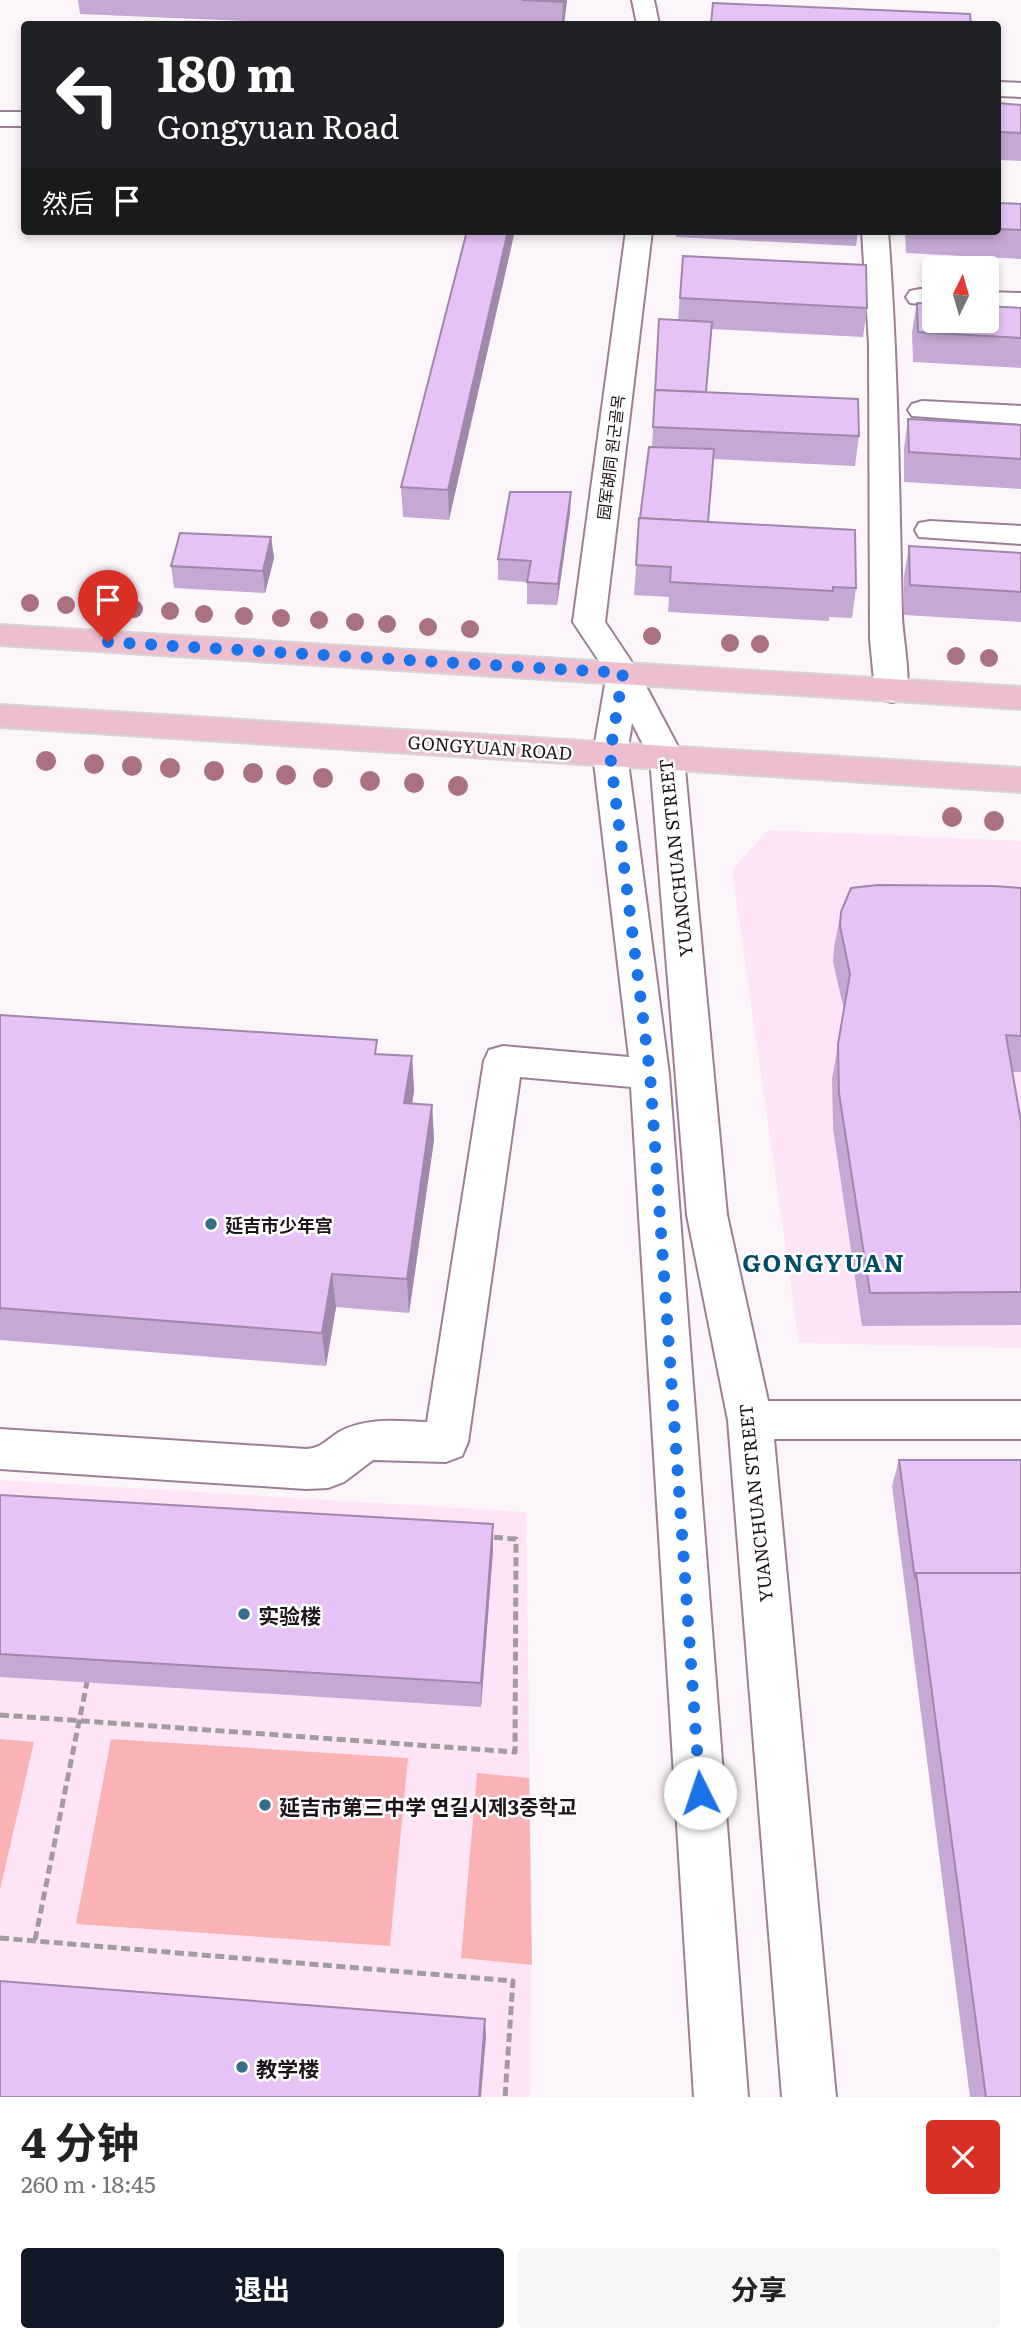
<!DOCTYPE html>
<html lang="zh">
<meta charset="utf-8">
<style>
:root{--surface:#fff;--page:#f6f6f6;--text:#222;--muted:#767676;--accent:#111827}
body{margin:0;font-family:Literata,"Noto Sans SC","Noto Sans KR",serif;background:var(--page);color:var(--text);height:100vh;display:flex;flex-direction:column;font-size:26px;white-space:nowrap}
*{box-sizing:border-box;margin:0}
p{font-size:23px;color:var(--muted)}
.icon{flex:none;width:38px;height:38px;fill:none;stroke:currentColor;stroke-width:2;stroke-linecap:round;stroke-linejoin:round}
.map{position:relative;height:2097px;overflow:hidden}
.details{display:flex;flex-direction:column;background:var(--surface);flex:1}
.details>*{flex:none}
.top-card{position:absolute;left:21px;top:21px;width:980px;height:214px;border-radius:7px;box-shadow:0 4px 10px #0003;background:#202124;color:#fff;overflow:hidden}
.needle{width:46px;rotate:5deg}
.buttons{position:absolute;left:922px;top:256px;display:grid;gap:14px}
.buttons a{display:grid;place-items:center;width:77px;height:77px;border-radius:7px;background:var(--surface);box-shadow:0 4px 10px #0003;font-size:35px}
.pin{position:absolute;display:grid;place-items:center;width:60px;height:60px;color:#fff;margin:-72px -30px;border-radius:50% 50% 50% 0;rotate:-45deg;box-shadow:0 0 7px #0007}
.pin .icon{rotate:45deg}
.me{position:absolute;width:77px;margin:-38px;rotate:356deg;stroke-linejoin:round;filter:drop-shadow(0 0 5px #0008)}
.turn{display:flex;align-items:center;gap:24px;height:147px;padding:0 21px;font-size:32px}
.turn .icon{width:91px;height:91px;stroke-width:2.5}
.turn b{display:block;font-size:49px;line-height:60px}
.then{display:flex;align-items:center;height:66px;padding:0 21px;background:#0003;gap:14px;font-size:26px}
.round{display:grid;place-items:center;flex:none;width:74px;height:74px;border-radius:7px;background:var(--page)}
.head{display:flex;align-items:center;justify-content:space-between;height:119px;padding:0 21px}
h1{font-size:42px;font-weight:700;line-height:52px}
.cta{display:flex;gap:14px;margin-top:auto;padding:14px 21px}
.cta a{flex:1;height:80px;border-radius:7px;background:var(--accent);color:#fff;font-size:28px;font-weight:700;line-height:80px;text-align:center}
.cta a+a{background:var(--page);color:var(--text)}
.map>svg:first-child{display:block}
</style>
<div class="map">
<svg width="1021" height="2097" viewBox="0 0 1021 2097">
<rect width="100%" height="100%" fill="#fcf5fa"/>
<g fill="#fde5f7">
<path d="M768,830L1021,841V1348L799,1343L732,870Z"/>
<path d="M0,1480L526,1512L532,1926L530,2097H0Z"/>
</g>
<g fill="#fab2b5">
<path d="M0,1739L34,1742L0,1890Z"/>
<path d="M111,1739L408,1758L390,1946L76,1924Z"/>
<path d="M477,1773L529,1778L532,1965L461,1958Z"/>
</g>
<g fill="none" stroke-linecap="round" stroke-linejoin="round">
<defs>
<g id="minor">
<path d="M632,0H654L659,24H637Z"/>
<path d="M998,82L1021,83V97L998,96Z"/>
<rect x="0" y="112" width="24" height="14"/>
<path d="M626,231H652L605,622L639,673L684,758L727,1215L768,1401H1021V1439H774L836,2097H782L728,1420L687,1215L650,758L632,723L627,754L669,1074L748,2097H694L631,1087L520,1077L468,1442L462,1456L446,1462L373,1460L344,1482L328,1488L306,1489L0,1469V1429L306,1449C322,1448 326,1440 339,1432C366,1417 397,1421 427,1422L484,1061L489,1050L503,1046L629,1057L593,754L607,673L573,622Z"/>
<path d="M862,231H888C898,359 899,487 902,615C902,635 913,684 904,699L892,702L880,699L875,691L870,639L869,344Z"/>
<path d="M920,289H934V305L910,303L906,297L910,291Z"/>
<path d="M987,292L1021,293V309L987,308Z"/>
<path d="M922,401L1021,406V424L912,416L908,410L912,404Z"/>
<path d="M930,521L1021,526V544L919,537L915,530L919,523Z"/>
</g>
<g id="major">
<path d="M0,625L1021,687V709L0,645Z"/>
<path d="M0,705L1021,768V792L0,727Z"/>
</g>
</defs>
<use href="#minor" stroke="#9d7f95" stroke-width="4"/>
<use href="#major" stroke="#d7d5d6" stroke-width="4"/>
<g stroke="#a39ba1" stroke-width="5" stroke-dasharray="9 4.5" stroke-linecap="butt">
<path d="M0,1715L515,1752L516,1539L490,1537"/>
<path d="M0,1938L513,1981L505,2097"/>
<path d="M35,1940L87,1682"/>
</g>
<use href="#minor" fill="#fff" fill-rule="evenodd"/>
<use href="#major" fill="#ecbecf" fill-rule="evenodd"/>
</g>
<g fill="#aa7181">
<circle cx="30" cy="603" r="9"/>
<circle cx="66" cy="605" r="9"/>
<circle cx="101" cy="607" r="9"/>
<circle cx="134" cy="609" r="9"/>
<circle cx="170" cy="611" r="9"/>
<circle cx="204" cy="614" r="9"/>
<circle cx="244" cy="616" r="9"/>
<circle cx="281" cy="618" r="9"/>
<circle cx="319" cy="620" r="9"/>
<circle cx="355" cy="622" r="9"/>
<circle cx="387" cy="624" r="9"/>
<circle cx="428" cy="627" r="9"/>
<circle cx="470" cy="629" r="9"/>
<circle cx="652" cy="636" r="9"/>
<circle cx="730" cy="643" r="9"/>
<circle cx="760" cy="644" r="9"/>
<circle cx="956" cy="656" r="9"/>
<circle cx="989" cy="658" r="9"/>
<circle cx="46" cy="761" r="10"/>
<circle cx="94" cy="764" r="10"/>
<circle cx="132" cy="766" r="10"/>
<circle cx="170" cy="768" r="10"/>
<circle cx="214" cy="771" r="10"/>
<circle cx="253" cy="773" r="10"/>
<circle cx="286" cy="775" r="10"/>
<circle cx="323" cy="778" r="10"/>
<circle cx="370" cy="781" r="10"/>
<circle cx="414" cy="783" r="10"/>
<circle cx="458" cy="786" r="10"/>
<circle cx="952" cy="817" r="10"/>
<circle cx="994" cy="821" r="10"/>
</g>
<g fill="#c5a8d4">
<path d="M78,0H567L564,24H318L80,14Z"/>
<path d="M998,103L1021,105V161L998,160Z"/>
<path d="M998,203L1021,204V259L906,253L905,231H998Z"/>
<path d="M467,231L449,520L403,517L401,487Z"/>
<path d="M677,231H858L856,246L676,237Z"/>
<path d="M683,256L867,308L863,337L712,329L706,392L859,436L855,466L714,459L708,522L856,588L852,618L829,617V621L668,612L669,597L634,595L640,518L652,447L659,319L678,320Z"/>
<path d="M917,303L1021,308V368L913,362L912,332Z"/>
<path d="M908,419L1021,425V489L904,482V448Z"/>
<path d="M571,492L570,513L557,605L527,604V582L498,580V559Z"/>
<path d="M271,537L274,558L265,593L174,588L171,566Z"/>
<path d="M909,546L1021,553V622L904,615V576Z"/>
<path d="M1021,888V1072H1012L1021,1122V1325L862,1326L833,1128L832,1079L844,1010L833,962L834,947L841,912Z"/>
<path d="M0,1015L378,1054L412,1056L414,1091L412,1104L432,1105L434,1140L409,1313L336,1307L326,1366L0,1340Z"/>
<path d="M899,1460L1021,2097H970L892,1486Z"/>
<path d="M0,1495L493,1550L481,1707L0,1677Z"/>
</g>
<g fill="#a088ac">
<path d="M563,0H567L564,24H562Z"/>
<path d="M508,231H515L449,520L448,490Z"/>
<path d="M571,492L570,513L557,605L558,584Z"/>
<path d="M271,537L274,558L265,593L263,571Z"/>
<path d="M412,1056L414,1091L407,1138L404,1103Z"/>
<path d="M432,1105L434,1140L409,1313L407,1279Z"/>
<path d="M332,1274L336,1307L326,1366L322,1333Z"/>
<path d="M493,1524V1550L481,1707V1683Z"/>
<path d="M485,2019L486,2037L481,2097H479Z"/>
</g>
<g fill="#e5c3f6" stroke="#a088ac" stroke-width="2">
<path d="M522,0H563L562,2Z"/>
<path d="M713,3L970,14L971,24H711Z"/>
<path d="M998,103L1021,105V133L998,132Z"/>
<path d="M998,203L1021,204V230L998,229Z"/>
<path d="M467,231H508L448,490L401,487Z"/>
<path d="M683,256L866,265L867,308L680,298Z"/>
<path d="M917,303L934,304V320H987V306L1021,308V338L918,332Z"/>
<path d="M659,319L712,322L706,392L655,390V393Z"/>
<path d="M655,390L858,399L859,436L653,427Z"/>
<path d="M908,419L1021,425V459L909,452Z"/>
<path d="M649,447L714,449L708,522L640,518Z"/>
<path d="M510,492H571L558,584L527,582L531,561L498,559Z"/>
<path d="M639,518L855,530L856,588L833,587V591L670,582L671,567L636,565Z"/>
<path d="M180,533L271,537L263,571L171,566Z"/>
<path d="M909,546L1021,553V592L910,585Z"/>
<path d="M878,885L994,886L1021,888V1036L1006,1035L1021,1122V1292L870,1293L839,1093L838,1044L850,974L840,926L841,912L851,888Z"/>
<path d="M0,1015L377,1040L375,1054L412,1056L404,1103L432,1105L407,1279L332,1274L322,1333L0,1308Z"/>
<path d="M899,1460H1021V1573H916L915,1579Z"/>
<path d="M0,1495L493,1524L481,1683L0,1654Z"/>
<path d="M916,1573H1021V2097H986Z"/>
<path d="M0,1981L485,2019L479,2097H0Z"/>
</g>
<g fill="none" stroke-linecap="round" stroke-linejoin="round">
<path stroke="#1a73e8" stroke-width="12" stroke-dasharray="0 21.6" d="M108,642L623,673L610,754L650,1074L700,1793"/>
</g>
<g fill="#376d89" stroke="#fff" stroke-width="2.5">
<circle cx="211" cy="1224" r="7"/>
<circle cx="244" cy="1614" r="7"/>
<circle cx="265" cy="1805" r="7"/>
<circle cx="242" cy="2067" r="7"/>
</g>
<g text-anchor="middle" dominant-baseline="central" stroke-width="5" stroke-linejoin="round" paint-order="stroke">
<g font-size="16" fill="#1f141c" stroke="#fff">
<text transform="translate(610 457) rotate(-83)">园军胡同 원군골목</text>
</g>
<g font-size="18" fill="#1f141c" stroke="#fff">
<text transform="translate(490 747) rotate(4)">GONGYUAN ROAD</text>
<text transform="translate(675 858) rotate(-96)">YUANCHUAN STREET</text>
<text transform="translate(755 1503) rotate(-96)">YUANCHUAN STREET</text>
</g>
<g font-size="18" font-weight="bold" fill="#1f141c" stroke="#fff" text-anchor="start">
<text x="225" y="1224">延吉市少年宫</text>
</g>
<g font-size="21" font-weight="bold" fill="#1f141c" stroke="#fff" text-anchor="start">
<text x="258" y="1614">实验楼</text>
<text x="279" y="1805">延吉市第三中学 연길시제3중학교</text>
<text x="256" y="2067">教学楼</text>
</g>
<g font-size="24" font-weight="bold" letter-spacing="2" fill="#014c69" stroke="#fff">
<text x="824" y="1261">GONGYUAN</text>
</g>
</g>
</svg>
<div class="buttons">
<a><svg class="needle" viewBox="-14 -14 28 28"><path d="M0-13l5 13h-10z" fill="#e53935"/><path d="M0 13l5-13h-10z" fill="#767676"/></svg></a>
</div>
<div class="pin" style="left:108px;top:642px;background:#d93025"><svg class="icon" aria-label="arrive" viewBox="0 0 24 24"><path d="M6 21V4h12l-3 4 3 4H6"/></svg></div>
<svg class="me" style="left:700px;top:1793px" viewBox="-20 -20 40 40"><circle r="19" fill="#fff"/><path d="M0-13L10 11 0 6-10 11z" fill="#1a73e8"/></svg>
<div class="top-card">
<div class="turn"><svg class="icon" aria-label="left" viewBox="0 0 24 24"><path d="M17 20v-9H6M10 6l-5 5 5 5"/></svg><div><b>180 m</b>Gongyuan Road</div></div>
<div class="then">然后<svg class="icon" aria-label="arrive" viewBox="0 0 24 24"><path d="M6 21V4h12l-3 4 3 4H6"/></svg></div>
</div>
</div>
<section class="details">
<div class="head"><div><h1>4 分钟</h1><p>260 m · 18:45</p></div><a class="round" style="background:#d93025;color:#fff"><svg class="icon" aria-label="close" viewBox="0 0 24 24"><path d="M6 6l12 12M18 6L6 18"/></svg></a></div>
<div class="cta"><a>退出</a><a>分享</a></div>
</section>
